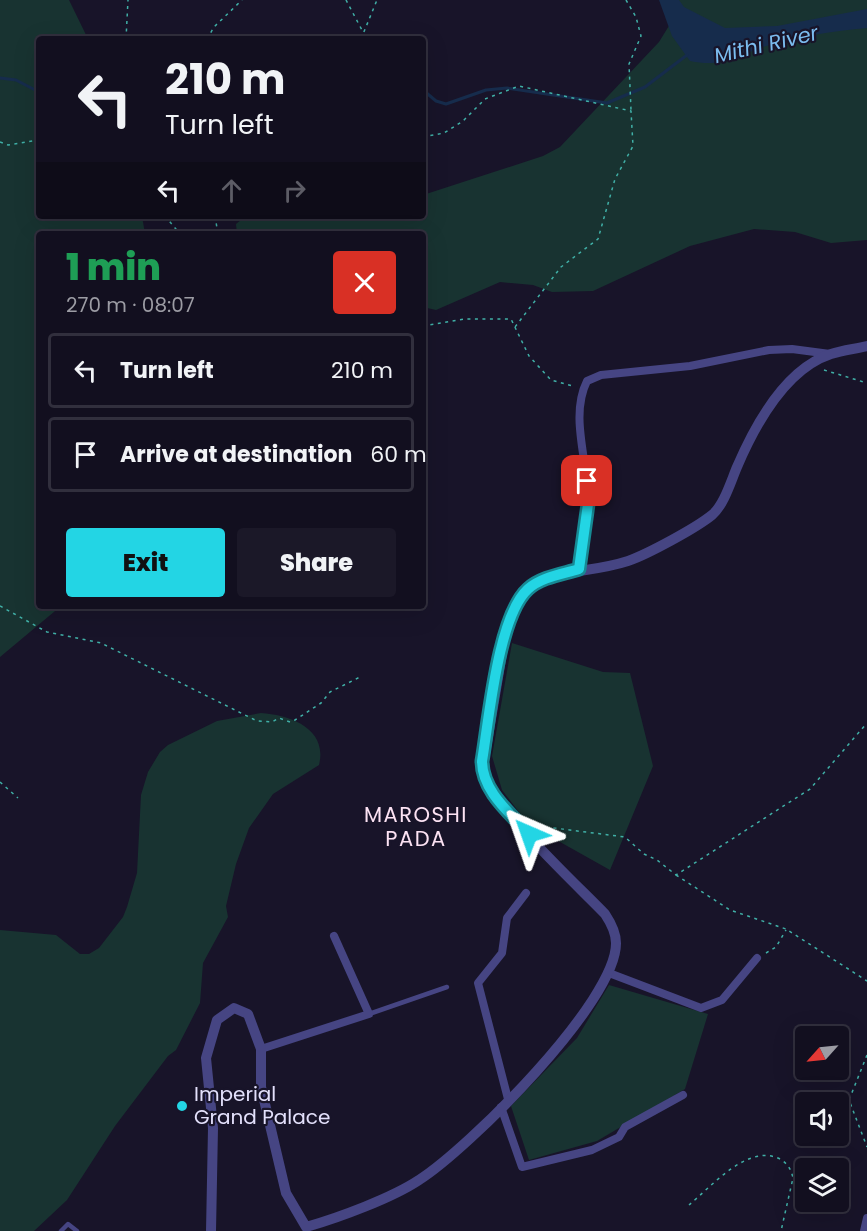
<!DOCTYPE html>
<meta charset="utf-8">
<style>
:root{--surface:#120f1f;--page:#1b1828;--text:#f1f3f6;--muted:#9c9ca4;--line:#312f3d;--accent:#23d5e4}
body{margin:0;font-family:Poppins,sans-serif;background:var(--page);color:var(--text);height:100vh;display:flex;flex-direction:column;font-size:22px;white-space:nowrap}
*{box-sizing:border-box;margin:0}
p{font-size:20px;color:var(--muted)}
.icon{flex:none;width:33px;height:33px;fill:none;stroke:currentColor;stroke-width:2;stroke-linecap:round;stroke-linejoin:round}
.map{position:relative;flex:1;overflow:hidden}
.side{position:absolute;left:36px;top:231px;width:390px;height:378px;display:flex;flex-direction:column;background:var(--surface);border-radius:6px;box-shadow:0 6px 24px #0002,0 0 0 2px var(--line)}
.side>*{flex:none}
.top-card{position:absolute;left:36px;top:36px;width:390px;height:183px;border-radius:6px;box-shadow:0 6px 24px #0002,0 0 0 2px var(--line);background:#120f1f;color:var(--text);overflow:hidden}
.needle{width:39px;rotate:243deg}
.controls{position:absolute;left:795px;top:1026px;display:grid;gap:12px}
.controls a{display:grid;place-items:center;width:54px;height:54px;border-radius:6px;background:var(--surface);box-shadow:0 6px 24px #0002,0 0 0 2px var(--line);font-size:30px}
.pin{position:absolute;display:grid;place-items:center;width:51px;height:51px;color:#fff;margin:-26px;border-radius:12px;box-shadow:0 3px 9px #0006}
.me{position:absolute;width:66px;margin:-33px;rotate:317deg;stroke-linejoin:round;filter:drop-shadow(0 0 4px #0008)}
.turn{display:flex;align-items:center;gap:21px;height:126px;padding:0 30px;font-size:27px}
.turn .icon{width:78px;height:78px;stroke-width:2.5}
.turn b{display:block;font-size:42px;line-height:51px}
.lanes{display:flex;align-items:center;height:57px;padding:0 30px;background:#0003;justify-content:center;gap:30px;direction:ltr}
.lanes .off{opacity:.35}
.round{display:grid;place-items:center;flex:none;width:63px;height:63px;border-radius:6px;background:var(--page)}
.head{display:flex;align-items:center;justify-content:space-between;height:102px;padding:0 30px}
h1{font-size:36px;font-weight:800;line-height:45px;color:#1e9e55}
.primary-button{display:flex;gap:12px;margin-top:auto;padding:12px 30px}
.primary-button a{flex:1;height:69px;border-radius:6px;background:var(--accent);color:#111;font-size:24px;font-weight:800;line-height:69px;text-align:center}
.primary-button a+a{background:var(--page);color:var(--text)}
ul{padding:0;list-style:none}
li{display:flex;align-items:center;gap:18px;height:75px;margin:0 12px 9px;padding:0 18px;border:3px solid var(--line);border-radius:6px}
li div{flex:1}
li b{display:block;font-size:22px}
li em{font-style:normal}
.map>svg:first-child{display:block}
</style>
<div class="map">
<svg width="867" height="1231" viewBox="0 0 867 1231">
<rect width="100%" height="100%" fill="#181429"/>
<g fill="#183331">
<path d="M0,0H69L88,39H39V216H142L145,234H39V606H61L0,657Z"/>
<path d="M676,0H867V240L831,243L795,232L754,229L690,246L593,291L552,292L533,285L500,282L436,310L423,307V234H237L236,224L246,216H423V195L543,156L560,147L659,42L675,16Z"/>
<path d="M512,643L603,672L630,673L653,766L610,870L528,824L502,790L492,756Z"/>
<path d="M261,713C291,715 328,729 319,765L273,794L249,828L236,864L226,906L228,917L203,963L200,1003L176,1050L168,1056L115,1126L67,1200L34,1231H0V930L56,935L80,954H89L99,948L123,917L127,907L137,873L141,795L148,772L160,752L168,745L217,721Z"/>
<path d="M609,985L708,1014L685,1089L597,1141L529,1160L511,1106L577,1038Z"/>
</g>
<path fill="#162c4c" d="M659,0H679L684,7L725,28L777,26L867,9V28C833,31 799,36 766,46C735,56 723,68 690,61L672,36Z"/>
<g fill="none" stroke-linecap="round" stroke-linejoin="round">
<g stroke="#162c4c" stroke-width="3">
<path d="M0,78L16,80L39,92"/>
<path d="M423,90L436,101L446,104L486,90L507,88L607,103L645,87L687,55"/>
</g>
<g stroke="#40b0a7" stroke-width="1.5" stroke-dasharray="3 4.5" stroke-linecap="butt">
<path d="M346,0L363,32"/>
<path d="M626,0L636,17L641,36L629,64L631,110"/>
<path d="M126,39L128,0"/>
<path d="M207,39L214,27L242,0"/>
<path d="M361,39L377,0"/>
<path d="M423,137L444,133L463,121L485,99L519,86L631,111L633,146L615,179L598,239L561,267L515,327"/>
<path d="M0,142L8,145L39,140"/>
<path d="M165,216L180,234"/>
<path d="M215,216L218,234"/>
<path d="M423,326L465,319H511L529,356L551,380L573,386"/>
<path d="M824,370L867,383"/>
<path d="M0,606L47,632L101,643L257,721L272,722L279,718L290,722L295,720L321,703L330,692L360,677"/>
<path d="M0,782L18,798"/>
<path d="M539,832L554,828L625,837L644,854L657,860L676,875L810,789L867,723"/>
<path d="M676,875L730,910L786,929L867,981"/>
<path d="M766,953L776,947L786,930"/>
<path d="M867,1055L849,1100L867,1147"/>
<path d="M689,1205C712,1186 748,1143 780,1159C788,1164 791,1169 793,1178L781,1231"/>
</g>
<g stroke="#464583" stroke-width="4.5">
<path d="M369,1014L447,987"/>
<path d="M61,1231L68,1224L77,1231"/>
</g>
<g stroke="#464583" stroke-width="8">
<path d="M579,569C581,545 588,520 588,495C587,459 570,415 587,381L601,375L690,366L769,350L792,349L830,354"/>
<path d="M609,973L701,1008L722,1000L757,958"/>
<path d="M261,1049L369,1014L334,936"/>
<path d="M508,1099L478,983L502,953L507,918L526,893"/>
<path d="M501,1107L522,1167L592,1150L619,1137L625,1127L683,1095"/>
<path d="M864,1231L867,1218"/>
</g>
<path stroke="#464583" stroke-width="10" d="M211,1231L213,1128L206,1058L217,1020L234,1008L248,1014L261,1049V1087L286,1193L306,1227C338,1218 392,1198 419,1180C468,1149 617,1001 616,943C616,932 611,923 605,914C577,885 492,806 482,772L507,624C535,560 573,579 628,561C648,554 696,528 712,515C724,505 731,481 737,467C755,425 785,369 831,354C843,350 855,349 867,346"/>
</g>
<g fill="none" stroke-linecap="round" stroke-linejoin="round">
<defs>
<path id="route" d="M529,834C510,813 482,791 482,761C489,720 498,616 528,589C541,577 563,574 579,569L588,504L587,481"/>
</defs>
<use href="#route" stroke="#178a94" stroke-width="15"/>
<use href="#route" stroke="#23d5e4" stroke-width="10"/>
</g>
<circle fill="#23d5e4" stroke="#181429" stroke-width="2" cx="182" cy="1106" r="6"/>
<g text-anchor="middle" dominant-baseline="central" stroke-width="4.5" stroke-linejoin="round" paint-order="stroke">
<g font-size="20" fill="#e3e0fb" stroke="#181429" text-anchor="start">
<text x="194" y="1094">Imperial<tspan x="194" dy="23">Grand Palace</tspan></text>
</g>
<g font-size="21" font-style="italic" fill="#7bbcef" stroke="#181429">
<text transform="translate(766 44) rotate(-13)">Mithi River</text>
</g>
<g font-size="21" letter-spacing="1.5" fill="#fce2f3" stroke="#181429">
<text x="416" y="814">MAROSHI<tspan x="416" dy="24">PADA</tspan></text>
</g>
</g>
</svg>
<div class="controls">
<a><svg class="needle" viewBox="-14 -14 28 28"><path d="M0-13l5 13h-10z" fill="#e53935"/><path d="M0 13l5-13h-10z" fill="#9c9ca4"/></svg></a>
<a><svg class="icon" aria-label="sound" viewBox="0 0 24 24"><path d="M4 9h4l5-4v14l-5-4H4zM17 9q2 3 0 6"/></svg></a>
<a><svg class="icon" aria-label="layers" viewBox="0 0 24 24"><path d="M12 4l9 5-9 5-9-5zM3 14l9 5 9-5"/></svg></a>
</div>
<div class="pin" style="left:587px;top:481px;background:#d93025"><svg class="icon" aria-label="arrive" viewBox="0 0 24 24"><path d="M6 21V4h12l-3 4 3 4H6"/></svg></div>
<svg class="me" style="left:529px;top:834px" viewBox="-20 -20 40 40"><path d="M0-17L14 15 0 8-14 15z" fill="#23d5e4" stroke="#fff" stroke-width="4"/></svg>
<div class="top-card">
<div class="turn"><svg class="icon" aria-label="left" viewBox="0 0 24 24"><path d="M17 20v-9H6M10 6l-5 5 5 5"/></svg><div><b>210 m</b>Turn left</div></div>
<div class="lanes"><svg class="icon" aria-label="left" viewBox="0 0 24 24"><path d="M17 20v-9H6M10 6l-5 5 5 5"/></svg><svg class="icon off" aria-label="ahead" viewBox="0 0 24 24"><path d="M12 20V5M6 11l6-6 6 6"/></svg><svg class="icon off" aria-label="right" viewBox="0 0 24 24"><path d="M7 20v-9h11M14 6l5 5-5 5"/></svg></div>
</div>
<section class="side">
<div class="head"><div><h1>1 min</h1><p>270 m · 08:07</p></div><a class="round" style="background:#d93025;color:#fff"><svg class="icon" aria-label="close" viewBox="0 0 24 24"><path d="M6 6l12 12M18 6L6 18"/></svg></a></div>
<ul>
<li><svg class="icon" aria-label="left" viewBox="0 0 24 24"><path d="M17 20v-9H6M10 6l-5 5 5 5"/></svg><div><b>Turn left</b></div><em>210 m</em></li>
<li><svg class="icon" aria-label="arrive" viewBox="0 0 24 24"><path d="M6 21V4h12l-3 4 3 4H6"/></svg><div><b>Arrive at destination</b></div><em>60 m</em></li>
</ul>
<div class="primary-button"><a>Exit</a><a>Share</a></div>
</section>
</div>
